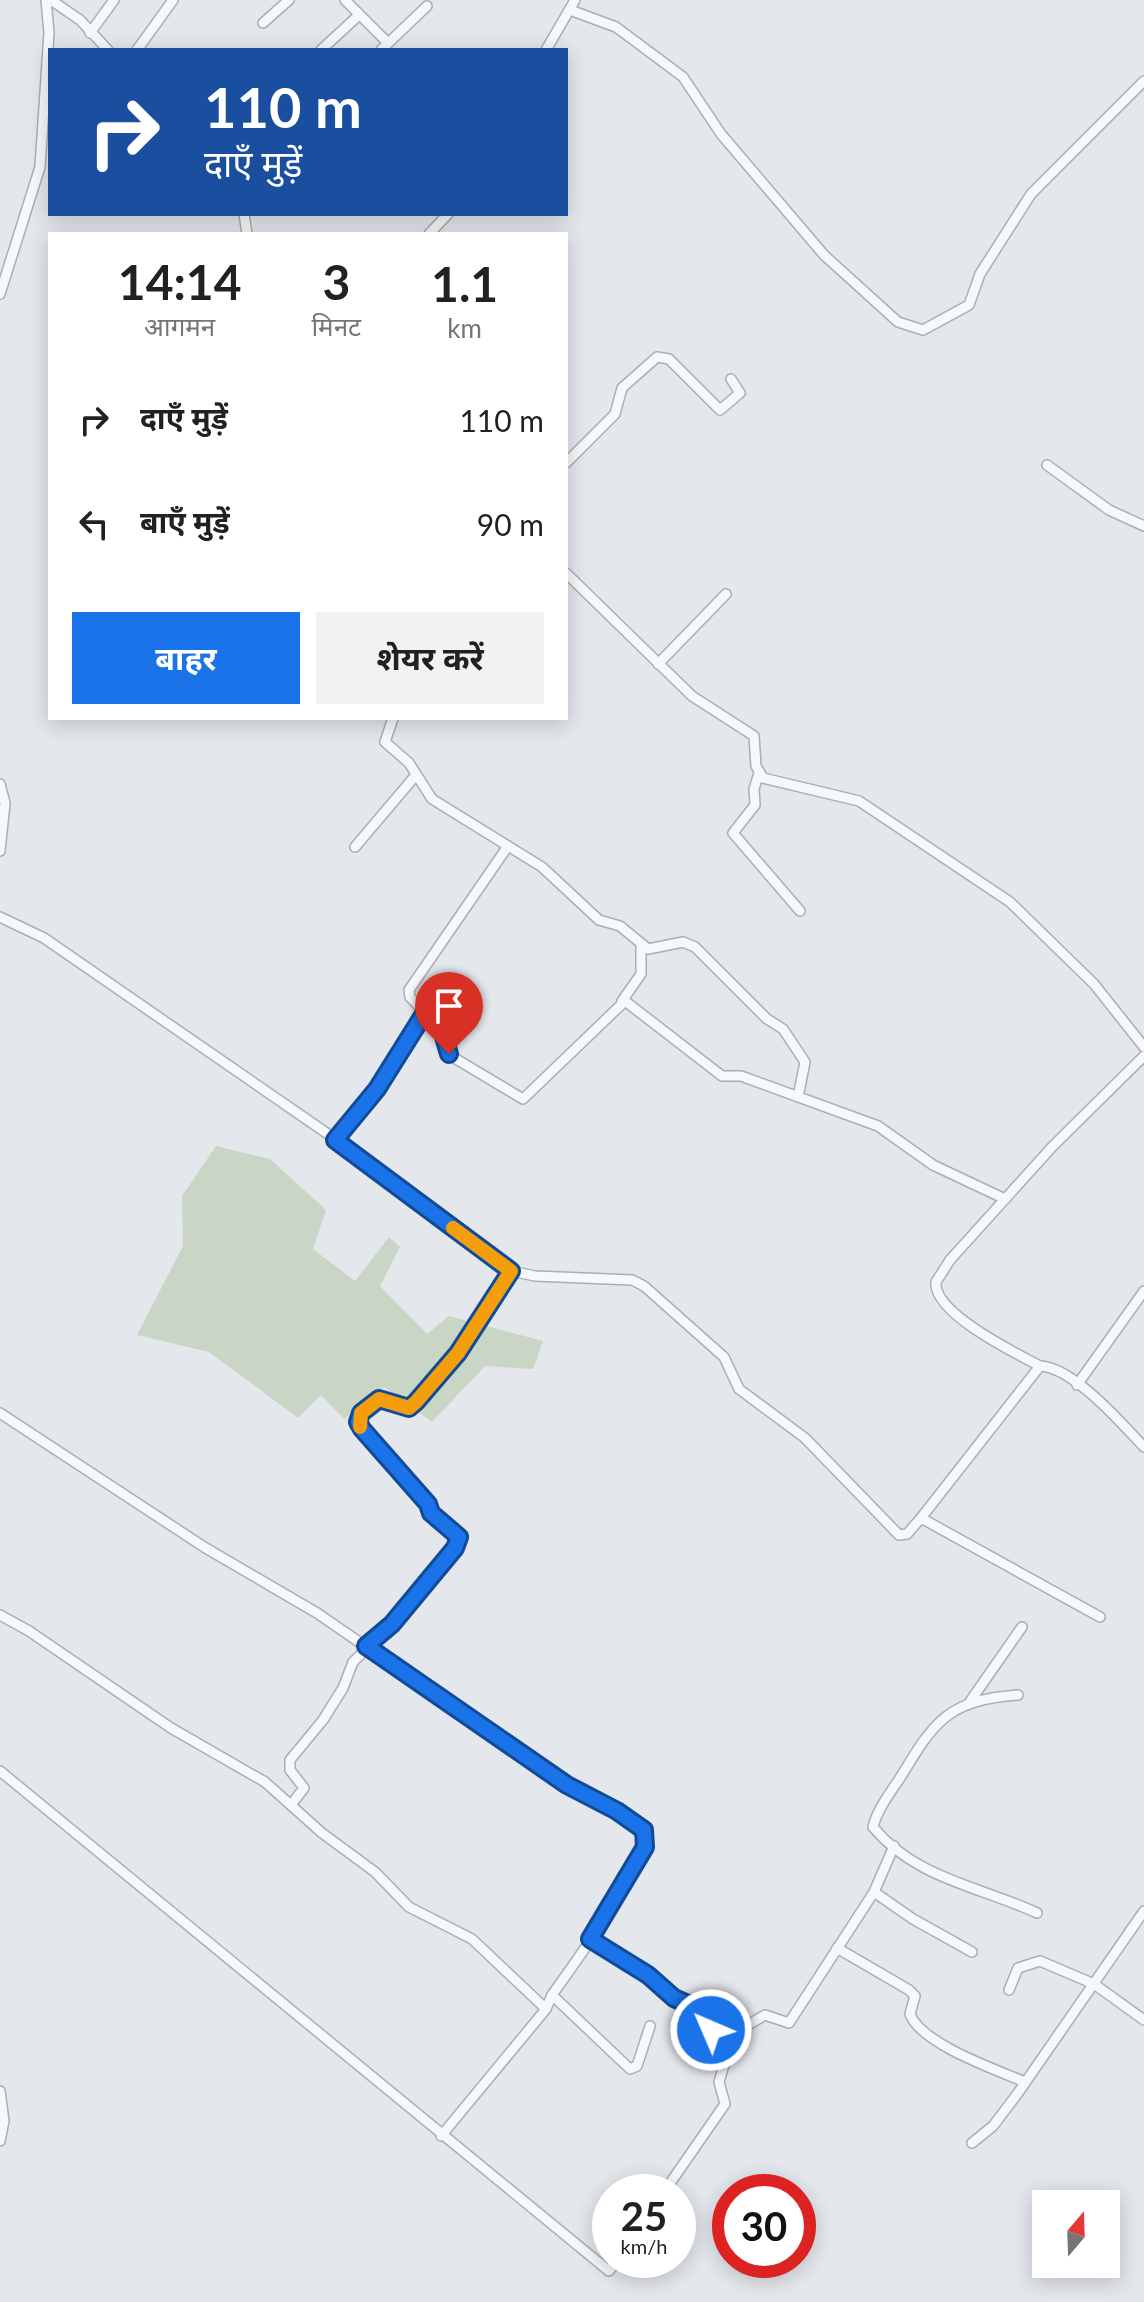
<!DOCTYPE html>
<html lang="hi">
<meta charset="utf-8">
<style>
:root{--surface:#fff;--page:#f2f2f2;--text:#202124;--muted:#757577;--accent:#1a73e8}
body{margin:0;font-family:Lato,"Noto Sans Devanagari",sans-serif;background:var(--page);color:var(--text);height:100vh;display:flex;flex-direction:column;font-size:30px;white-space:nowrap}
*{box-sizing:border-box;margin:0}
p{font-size:26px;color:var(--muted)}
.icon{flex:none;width:44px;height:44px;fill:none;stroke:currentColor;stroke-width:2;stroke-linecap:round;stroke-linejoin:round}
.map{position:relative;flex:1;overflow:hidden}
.side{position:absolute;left:48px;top:232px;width:520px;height:488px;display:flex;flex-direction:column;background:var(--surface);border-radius:0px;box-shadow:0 4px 20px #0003}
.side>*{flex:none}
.banner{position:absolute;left:48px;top:48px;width:520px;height:168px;border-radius:0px;box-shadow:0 4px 20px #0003;background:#1a4fa0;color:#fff;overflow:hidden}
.needle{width:52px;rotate:19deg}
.controls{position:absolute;left:1032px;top:2190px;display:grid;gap:16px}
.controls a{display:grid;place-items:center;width:88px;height:88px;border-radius:0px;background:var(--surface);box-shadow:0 4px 20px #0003;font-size:40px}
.speed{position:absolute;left:592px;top:2174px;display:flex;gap:16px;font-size:40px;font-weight:700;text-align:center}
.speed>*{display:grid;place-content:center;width:104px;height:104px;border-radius:50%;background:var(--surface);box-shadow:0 4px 20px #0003;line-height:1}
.speed small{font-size:20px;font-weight:400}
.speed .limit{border:12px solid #d22;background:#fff;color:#111}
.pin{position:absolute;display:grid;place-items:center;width:68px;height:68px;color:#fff;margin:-82px -34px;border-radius:50% 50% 50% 0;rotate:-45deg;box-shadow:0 0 8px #0007}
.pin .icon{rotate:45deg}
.me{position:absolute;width:88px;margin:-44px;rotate:315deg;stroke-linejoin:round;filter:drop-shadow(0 0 6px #0008)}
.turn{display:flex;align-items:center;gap:28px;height:168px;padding:0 24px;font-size:36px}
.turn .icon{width:104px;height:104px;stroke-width:2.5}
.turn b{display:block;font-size:56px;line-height:68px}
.eta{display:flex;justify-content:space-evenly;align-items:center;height:136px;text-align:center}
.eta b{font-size:48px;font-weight:700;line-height:56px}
.cta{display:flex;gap:16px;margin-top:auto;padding:16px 24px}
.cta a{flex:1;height:92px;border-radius:0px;background:var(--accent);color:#fff;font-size:32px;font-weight:700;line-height:92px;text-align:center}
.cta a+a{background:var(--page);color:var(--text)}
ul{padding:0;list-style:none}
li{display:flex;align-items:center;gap:24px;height:104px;padding:0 24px}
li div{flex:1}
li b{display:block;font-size:30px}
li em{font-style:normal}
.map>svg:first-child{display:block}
</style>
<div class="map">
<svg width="1144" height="2302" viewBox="0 0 1144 2302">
<rect width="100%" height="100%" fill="#e4e7ec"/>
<path fill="#c9d6c5" d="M216,1146L270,1159L326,1210L313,1249L355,1281L389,1237L400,1247L380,1286L427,1334L449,1316L543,1341L533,1369L485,1366L432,1422L384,1387L344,1419L321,1395L298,1418L209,1352L137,1335L183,1246L182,1196Z"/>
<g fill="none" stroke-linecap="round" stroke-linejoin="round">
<defs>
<g id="minor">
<path d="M51,0L80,20L108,50"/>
<path d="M345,0L388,43"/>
<path d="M570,10L616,27L683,77L721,134L824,255L898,322L923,330L969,305L980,274L1031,194L1144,81"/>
<path d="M263,23L289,0"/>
<path d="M90,33L114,0"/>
<path d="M137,50L173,0"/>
<path d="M321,50L359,15"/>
<path d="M381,50L427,6"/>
<path d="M546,50L575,0"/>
<path d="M244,214L247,234"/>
<path d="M429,234L448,214"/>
<path d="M0,294L40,167L49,33L46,0"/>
<path d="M566,463L615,414L622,388L657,357L669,359L720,410L740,393L731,379"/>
<path d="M1047,465L1109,510L1144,526"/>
<path d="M566,573L692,696L754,736L756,766L763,778L859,801L1010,902L1094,984L1144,1047"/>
<path d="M658,664L726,594"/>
<path d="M393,718L385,742L409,763L432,799L542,867L599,920L620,926L648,949L683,942L695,947L767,1019L783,1029L805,1062L798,1097"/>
<path d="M759,773L754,789L755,805L733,833L800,911"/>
<path d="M0,784L5,803L0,851"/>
<path d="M355,847L416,775"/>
<path d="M0,917L44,938L341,1143L511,1271L535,1276L632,1280L644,1286L724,1357L739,1389L805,1438L899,1535L907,1534L921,1518L1040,1366C1073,1367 1121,1423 1144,1447"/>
<path d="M622,1001L641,974V947"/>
<path d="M424,1014L440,1023L451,1056L523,1099L625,1001L722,1076H741L878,1126L933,1165L1005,1199"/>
<path d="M335,1140L377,1089L422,1021L424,1012L410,997L409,990L508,846"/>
<path d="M1040,1366C1015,1353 933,1313 936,1282L950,1260L1052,1147L1144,1056"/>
<path d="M1077,1385L1144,1291"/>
<path d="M0,1413L204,1547L317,1613L567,1785L617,1811L644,1830C654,1857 571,1968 552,1995L546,2009L441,2136"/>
<path d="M921,1518L1100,1617"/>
<path d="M0,1615L29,1631L171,1728L265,1782L322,1833L375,1872L409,1907L472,1939L546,2009"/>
<path d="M1018,1695C947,1700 934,1722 900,1778C890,1793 877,1810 873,1827C916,1879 979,1886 1037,1913"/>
<path d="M969,1703L1022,1627"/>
<path d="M0,1771L609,2271L617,2260"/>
<path d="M291,1805L304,1788L290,1770V1760L323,1720L343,1688L353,1662L392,1624L459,1540L362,1429L358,1422L361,1413L379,1399L409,1408L416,1402L458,1353L511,1271"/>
<path d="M874,1892L913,1919L972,1952"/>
<path d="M590,1939L648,1975L674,1998L701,2010L717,2035H731L765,2015L789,2023L874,1892L894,1846"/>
<path d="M837,1948L909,1990L915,1996L910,2014C921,2044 997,2070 1025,2082"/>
<path d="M1009,1990L1018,1968L1040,1961L1094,1984L1144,2020"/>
<path d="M552,1995L630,2069L637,2066L650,2026"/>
<path d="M0,2091L4,2121L0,2141"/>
<path d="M972,2143L993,2126L1018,2093L1144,1911"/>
<path d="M664,2192L725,2104L719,2082L727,2055L725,2037"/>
</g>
</defs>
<use href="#minor" stroke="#a9aeb7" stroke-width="12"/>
<use href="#minor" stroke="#f7f8fa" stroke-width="9"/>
</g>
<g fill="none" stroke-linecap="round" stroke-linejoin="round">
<defs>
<path id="route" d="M449,1054L440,1023L424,1014L377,1089L335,1140L511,1271L458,1353L416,1402L409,1408L379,1399L361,1413L358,1422L362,1429L428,1504L431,1513L459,1537L455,1548L392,1624L366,1646L567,1785L617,1811L644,1830L645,1847L590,1939L648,1975L674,1998L701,2010L708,2018L711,2030"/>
</defs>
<use href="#route" stroke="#114b97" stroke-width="20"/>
<use href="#route" stroke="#1a73e8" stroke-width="14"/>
<path stroke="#f59e0b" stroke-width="14" d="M360,1427L361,1413L379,1399L409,1408L416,1402L458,1353L511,1271L453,1228"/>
</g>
</svg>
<div class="controls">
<a><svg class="needle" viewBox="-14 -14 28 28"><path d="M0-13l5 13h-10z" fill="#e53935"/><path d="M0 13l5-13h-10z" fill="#757577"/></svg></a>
</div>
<div class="speed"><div>25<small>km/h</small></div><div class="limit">30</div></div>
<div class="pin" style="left:449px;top:1054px;background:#d93025"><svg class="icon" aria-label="arrive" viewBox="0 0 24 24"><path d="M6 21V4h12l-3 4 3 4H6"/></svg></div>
<svg class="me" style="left:711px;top:2030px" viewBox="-20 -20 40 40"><circle r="17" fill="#1a73e8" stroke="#fff" stroke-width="3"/><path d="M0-11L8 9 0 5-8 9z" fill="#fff"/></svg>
<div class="banner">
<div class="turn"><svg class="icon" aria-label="right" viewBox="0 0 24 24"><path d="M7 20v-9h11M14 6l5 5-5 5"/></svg><div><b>110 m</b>दाएँ मुड़ें</div></div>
</div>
<section class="side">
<div class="eta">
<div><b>14:14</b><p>आगमन</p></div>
<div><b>3</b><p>मिनट</p></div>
<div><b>1.1</b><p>km</p></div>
</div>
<ul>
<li><svg class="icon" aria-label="right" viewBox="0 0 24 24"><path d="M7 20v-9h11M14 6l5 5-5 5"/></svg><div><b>दाएँ मुड़ें</b></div><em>110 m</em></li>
<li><svg class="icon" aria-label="left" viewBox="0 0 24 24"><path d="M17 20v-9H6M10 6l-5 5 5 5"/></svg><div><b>बाएँ मुड़ें</b></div><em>90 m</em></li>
</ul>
<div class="cta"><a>बाहर</a><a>शेयर करें</a></div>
</section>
</div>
